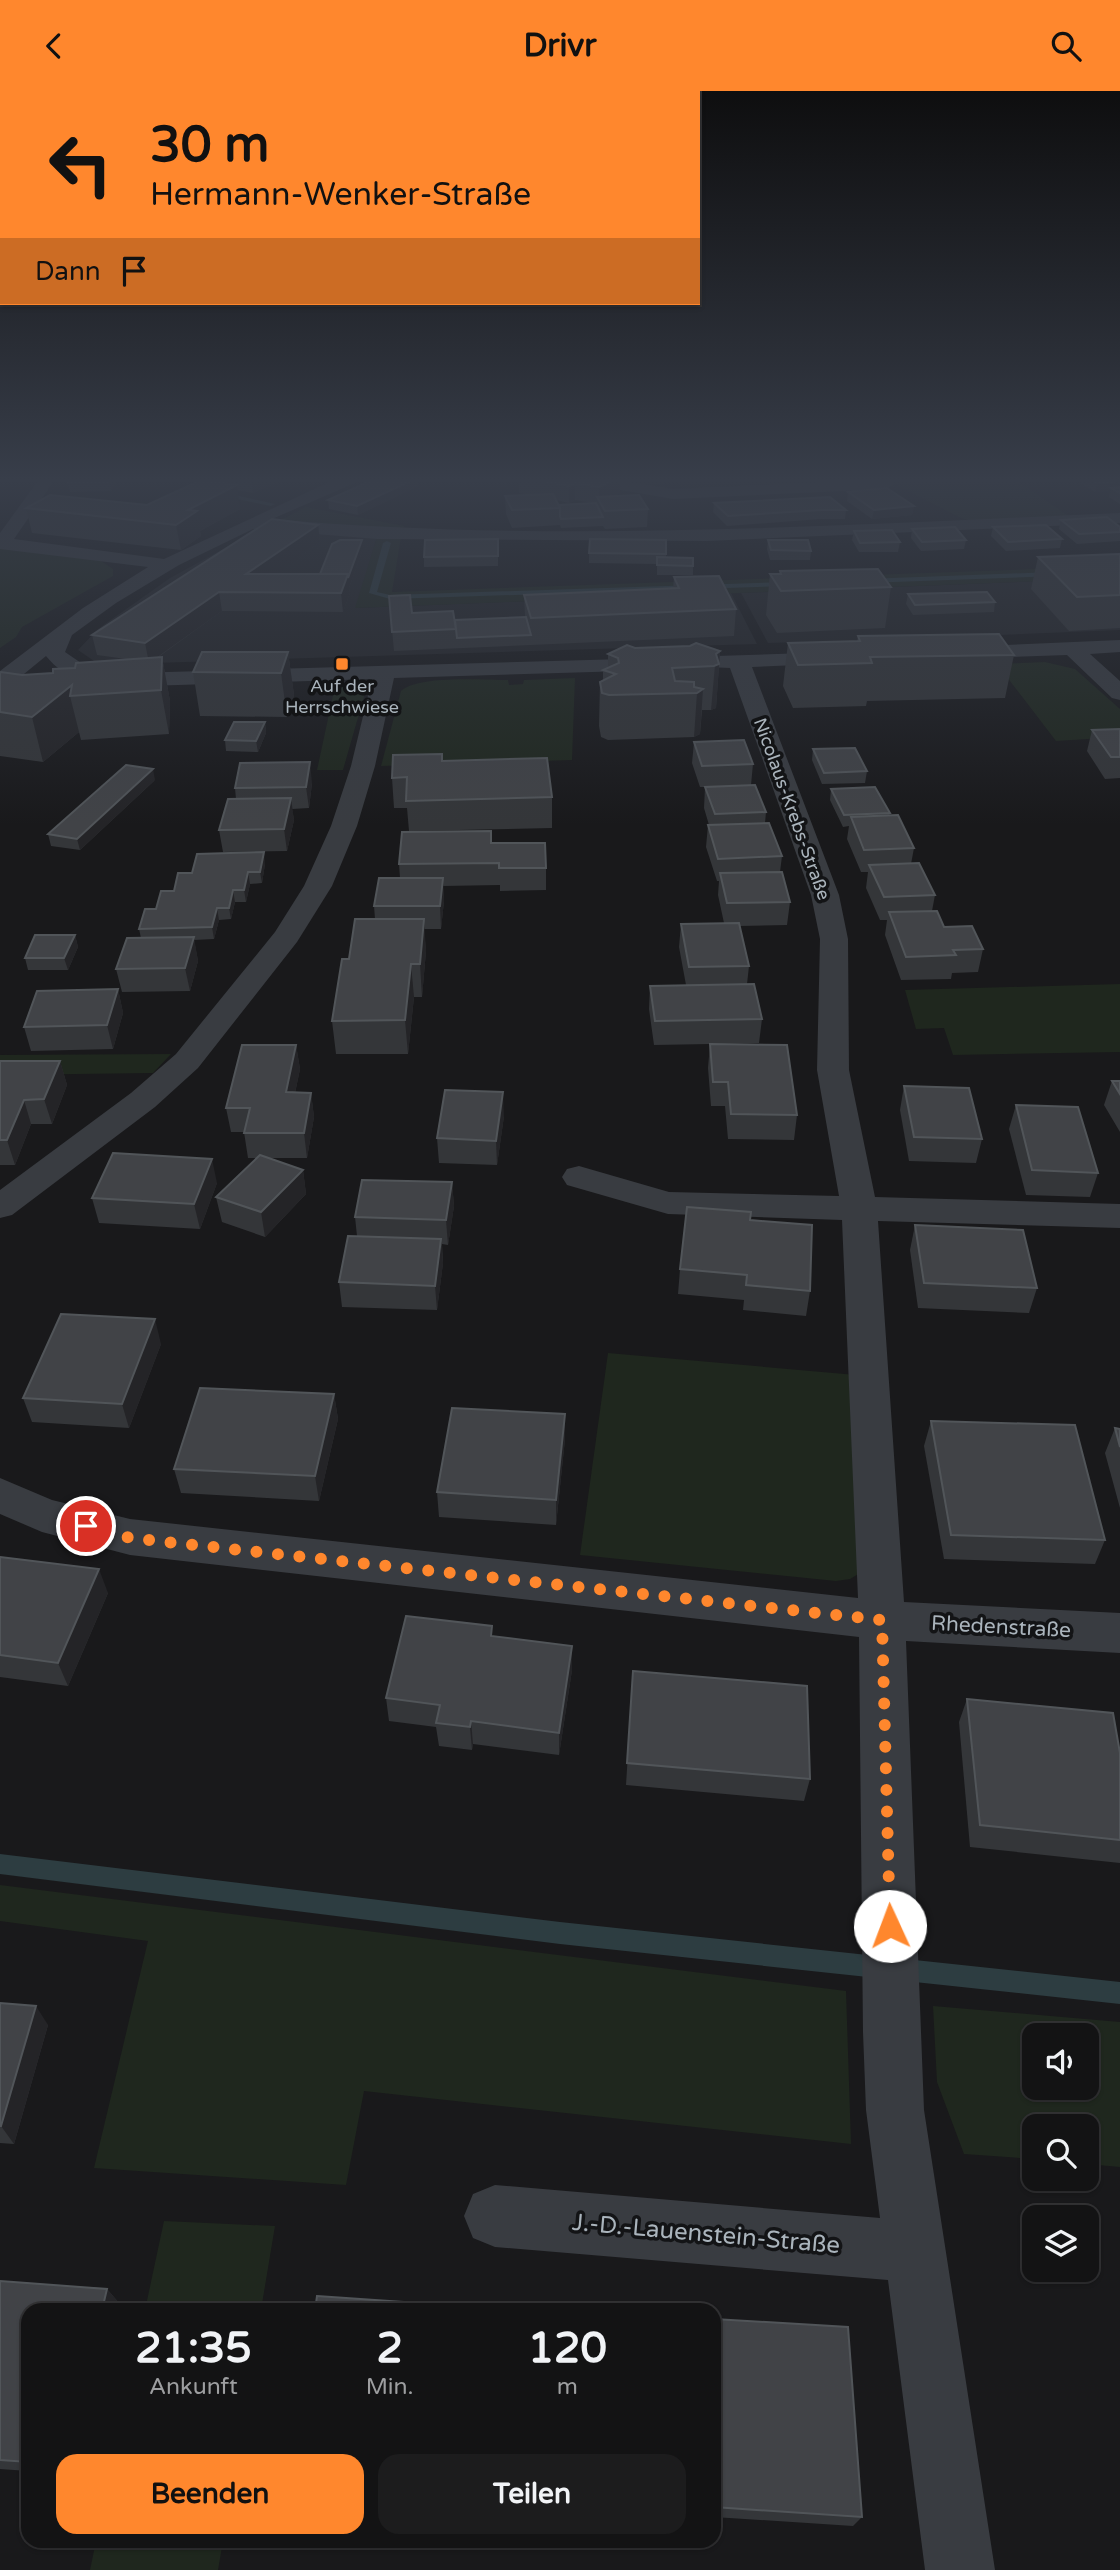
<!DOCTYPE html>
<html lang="de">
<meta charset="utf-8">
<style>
:root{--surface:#131314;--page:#1c1c1d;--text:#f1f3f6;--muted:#9d9ea0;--line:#323234;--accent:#ff872d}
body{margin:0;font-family:"Varela Round",sans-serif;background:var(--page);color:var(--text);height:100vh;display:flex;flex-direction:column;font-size:26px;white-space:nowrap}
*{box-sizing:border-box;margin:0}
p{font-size:23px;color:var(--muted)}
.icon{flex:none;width:38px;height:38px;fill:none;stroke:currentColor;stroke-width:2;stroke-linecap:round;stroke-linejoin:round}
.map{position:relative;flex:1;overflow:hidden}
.panel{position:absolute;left:21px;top:2212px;width:700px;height:245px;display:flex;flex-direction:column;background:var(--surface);border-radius:21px;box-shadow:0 2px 5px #0004,0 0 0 2px var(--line)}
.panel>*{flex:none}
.top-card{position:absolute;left:0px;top:0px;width:700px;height:214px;box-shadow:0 2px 5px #0004,0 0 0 2px var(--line);background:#ff872d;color:#111;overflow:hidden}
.tools{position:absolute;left:1022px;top:1932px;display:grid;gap:14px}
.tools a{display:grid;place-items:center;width:77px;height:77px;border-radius:14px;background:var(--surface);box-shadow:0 2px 5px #0004,0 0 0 2px var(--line);font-size:35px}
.pin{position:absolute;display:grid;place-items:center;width:60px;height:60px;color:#fff;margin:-30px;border:4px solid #fff;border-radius:50%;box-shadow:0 2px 7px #0007}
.me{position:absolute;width:77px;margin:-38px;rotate:358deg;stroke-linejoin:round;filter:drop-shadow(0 0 5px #0008)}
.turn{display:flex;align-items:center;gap:24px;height:147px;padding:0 35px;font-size:32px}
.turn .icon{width:91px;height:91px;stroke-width:2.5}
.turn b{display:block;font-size:49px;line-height:60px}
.then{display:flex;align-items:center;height:66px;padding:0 35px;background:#0003;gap:14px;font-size:26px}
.eta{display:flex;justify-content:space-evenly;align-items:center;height:119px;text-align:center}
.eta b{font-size:42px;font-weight:700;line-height:49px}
.button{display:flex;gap:14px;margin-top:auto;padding:14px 35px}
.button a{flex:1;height:80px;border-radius:21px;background:var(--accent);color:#111;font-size:28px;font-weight:700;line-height:80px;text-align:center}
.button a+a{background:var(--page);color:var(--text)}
header{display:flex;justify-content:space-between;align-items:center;height:91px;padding:0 35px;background:var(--accent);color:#111;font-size:32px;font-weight:700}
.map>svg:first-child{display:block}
</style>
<header><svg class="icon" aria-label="back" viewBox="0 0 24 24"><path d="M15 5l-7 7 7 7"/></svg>Drivr<svg class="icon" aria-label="search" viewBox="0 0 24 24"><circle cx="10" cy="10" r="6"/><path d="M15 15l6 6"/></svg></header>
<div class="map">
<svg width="1120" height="2479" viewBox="0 0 1120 2479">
<rect width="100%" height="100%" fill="#19191b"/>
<g fill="#242528">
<path d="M276,440L377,446L356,517L731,502L757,553L123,573L94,570L78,559L98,538L170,487L247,445Z"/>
<path d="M1120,487V539L928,547L768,552L741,502Z"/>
</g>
<g fill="#1f271e" fill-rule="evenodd">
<path d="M592,387H866L863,390L684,400L679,392L635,394Z"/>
<path d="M883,387H1013L1070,426L968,429L959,426Z"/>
<path d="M306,416L404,435L402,440L285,431L283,428Z"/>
<path d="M377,446H401L392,501L1120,475V487L355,517Z"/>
<path d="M0,457L101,470L113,478V485L22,536L16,546L0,557Z"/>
<path d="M1045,571L1075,578L1120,618V646L1056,650L997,573Z"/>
<path d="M575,587L572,669L381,675L401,600C418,584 484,589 508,589L509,594L523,593L524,589Z"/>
<path d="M335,595H357L365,602L343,679H317Z"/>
<path d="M1120,893V961L953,964L944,937L916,938L905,899Z"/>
<path d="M171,963L153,982L0,984V964Z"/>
<path d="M608,1262L856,1284L860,1482L850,1488L836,1490L580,1464Z"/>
<path d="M0,1794L846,1900L851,2053L364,2000L346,2094L94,2077L148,1850L0,1830Z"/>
<path d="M933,1915L1120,1931V2076L1087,2073V2035H1034V2068L964,2063L937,1991ZM1034,1944H1087V1997H1034Z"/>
<path d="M164,2130L275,2135L261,2219H145Z"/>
<path d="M96,2450H223L218,2479H90Z"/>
</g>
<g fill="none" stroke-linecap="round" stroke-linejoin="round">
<g fill="#2d3d41" fill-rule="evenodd">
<path d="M205,387H211L208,394L212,399L275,413L271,415L208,402L202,394Z"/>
<path d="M387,450L391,452L377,501L390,504L787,491L791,493L787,495L390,508L369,502L383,452Z"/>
<path d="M1053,481L1056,485L866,492L862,490L866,488Z"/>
<path d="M0,1763L560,1831L1120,1891V1913L560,1853L0,1783Z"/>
</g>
<g fill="#393c41" fill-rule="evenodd">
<path d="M40,387H56L14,448L164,468L338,387H359L357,391L272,428C554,453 838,434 1120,422V432L707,450L377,448L253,438L179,474L116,512L72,544L65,561L84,574L133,582L660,567L668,568L671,573L668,578L660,579L394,587L375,675L357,735L332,795L297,851L198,977L155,1016L12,1124L0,1127V1099L131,1002L176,963L275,841L304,795L331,735L351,675L372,588L115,596C111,595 108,592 105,591C80,580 68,592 46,565L8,596L0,598V580L83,517L148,476L0,458V442Z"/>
<path d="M572,387H608L673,398L886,388L894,393L886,398L673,408L580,392Z"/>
<path d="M1120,549V561L1090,563L1120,590V609L1112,607L1067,564L958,568L950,567L947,562L950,557L958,556Z"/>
<path d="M838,561L846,562L849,567L846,572L752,576L839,804L848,848L849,979L875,1106L1120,1113V1137L878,1130L904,1511L1120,1522V1562L906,1550L924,2019L995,2479H925L888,2189L495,2156L473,2147L464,2125L473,2103L495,2094L880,2127L866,2019L863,1941L859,1546L130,1464L42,1441L0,1423V1387L52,1409L130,1428L858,1507L842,1129L668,1123L567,1094L562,1086L567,1078L579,1075L669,1101L839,1105L817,979L820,848L811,804L730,577L708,576L705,571L708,566L716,565Z"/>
</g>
</g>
<g fill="#343639" fill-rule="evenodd">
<path d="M117,387L111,400L70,401L68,392Z"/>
<path d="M221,387H288L253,402L237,399L240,418L200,440L201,445L181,459L32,442L26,417L147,414L222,392Z"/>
<path d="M417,387L418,395L358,424L329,418L328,409Z"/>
<path d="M427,387H454L446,390Z"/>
<path d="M519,387H620V402L613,406L648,418L647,436L605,438L603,435L561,437L560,434L512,437L506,423L505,405L529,404L519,402ZM556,409L569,412L575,409L593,412L559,414Z"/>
<path d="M1078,387H1120V413L1109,406L1110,400L1095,401L1077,390Z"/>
<path d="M848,401L914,415L912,424L872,428L847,410Z"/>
<path d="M714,412L846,419L845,428H821L727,435L713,421Z"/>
<path d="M1061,429L1120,436V450L1077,453L1059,438Z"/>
<path d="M318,434L320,451L275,483H320L363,458L349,497L350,502L343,521L222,520L157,567L162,566L170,610L169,643L81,649L79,641L43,671L0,665V582L22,584L53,582L75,577L126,568L97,564L92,544Z"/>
<path d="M993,436L1062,448L1060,457L1006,460L991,445Z"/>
<path d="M912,438L966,449L964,458L921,460L911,447Z"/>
<path d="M854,440L900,451L898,461H859L852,449Z"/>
<path d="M498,448V475L424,476V466Z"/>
<path d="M666,449V466L693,475V484H657V473L589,472V462Z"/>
<path d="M768,449L811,460L810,469H770L767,458Z"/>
<path d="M1120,463V537L1069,540L1031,498L1038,466Z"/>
<path d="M780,480L891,496L885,537L777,542L766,524L770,483H780Z"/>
<path d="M674,486L736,518L734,545L394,560L389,505L412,522L455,529L525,526L524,504L673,498Z"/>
<path d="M908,503L995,511L994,521L913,524L906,513Z"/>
<path d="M858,545L1014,564L1005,607L867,610L866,615L793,617L783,595L788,552L857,550Z"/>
<path d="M635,557L720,560L716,617L711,619H702L700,643L694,646L608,649L601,646L599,635L600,591L603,590V579L608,577V563Z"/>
<path d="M288,561L294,604L287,626L200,625L193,581Z"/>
<path d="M265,631L266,642L258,661L226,660L225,649Z"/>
<path d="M1120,638V687L1105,688L1087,660L1092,639Z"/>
<path d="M694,651L753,673L751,694L766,721L765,732L782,765L780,781L790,811L787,834L739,835L749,875L747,893L762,928L759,952L711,953L797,1024L794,1049L728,1048L725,1015H711L708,977L710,953L654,954L649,918L650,895L686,894L679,856L681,833L724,832L718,804L719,790H717L706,756L708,734H709L704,717L705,696H700L692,672Z"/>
<path d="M813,658L867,680L865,692L822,693L812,669Z"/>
<path d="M442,670L552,706V737L409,740L407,717H394L392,687Z"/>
<path d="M155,689L80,759L51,755L48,743Z"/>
<path d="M312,692L309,717L292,718L294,729L287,760L223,761L219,739L236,708L235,697Z"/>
<path d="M831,698L890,722L889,725L914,757L911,773L935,804L932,820L944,836L983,858L978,881L952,882L951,888L901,889L885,844L887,829H880L866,797L868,781H861L847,748L849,735L843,736L830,709Z"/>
<path d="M491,752L546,777V799L500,800V794L443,795L444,810L441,838H424L426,860L422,906H414L408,963H336L332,930L349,868L375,828L374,815L400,787L399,773Z"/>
<path d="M265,773L262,792L250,793L246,811H235L231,828L219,829L214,848L194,849L198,870L190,900L122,901L116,878L141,847L139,838L174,800L192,782Z"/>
<path d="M75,844L78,856L68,879H28L25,867Z"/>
<path d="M118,898L123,922L113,958L31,960L24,936Z"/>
<path d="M296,954L300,978L295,1002H311L314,1026L307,1067H267L303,1079L306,1103L265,1146L222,1131L216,1106L257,1067H248L244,1041H231L226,1017Z"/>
<path d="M0,970H60L67,994L52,1033H31L15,1074H0Z"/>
<path d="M1112,990H1120V1041L1104,1014Z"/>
<path d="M904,995L982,1048L976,1072L909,1070L900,1019Z"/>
<path d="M1016,1014L1098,1082L1090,1106L1026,1104L1009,1038Z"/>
<path d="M504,1025L497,1074L439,1072L437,1047Z"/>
<path d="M452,1091L454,1115L448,1154L442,1153L443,1172L437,1219L342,1216L339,1191L357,1145L355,1126Z"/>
<path d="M217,1092L200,1138L99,1132L92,1107Z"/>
<path d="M750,1129L810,1200L806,1225L743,1219L744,1209L678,1203L680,1178Z"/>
<path d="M915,1134L1037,1197L1029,1222L918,1217L910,1159Z"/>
<path d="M161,1253L129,1337L32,1331L23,1307Z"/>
<path d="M334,1303L338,1328L319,1410L181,1402L174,1378Z"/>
<path d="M565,1323V1348L556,1434L439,1426L437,1401Z"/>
<path d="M931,1330L1105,1449L1095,1473L944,1468L924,1355Z"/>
<path d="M1115,1337L1120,1338V1417L1105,1362Z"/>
<path d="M0,1466L108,1502L68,1595L0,1586Z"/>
<path d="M493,1546L572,1555V1579L559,1664L473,1653L472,1659L439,1655L436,1636L389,1630L386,1607Z"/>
<path d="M633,1580L810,1688L804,1710L626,1694Z"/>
<path d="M967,1608L1120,1662V1772L970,1756L959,1631Z"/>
<path d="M0,1912L48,1934L14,2053L0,2052Z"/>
<path d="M0,2190L107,2198L119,2212L28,2219V2380L0,2378Z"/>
<path d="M714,2228L862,2426L853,2435L714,2426Z"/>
</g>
<g fill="#242427">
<path d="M111,387H117L111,400L109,391Z"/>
<path d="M251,387H288L253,402Z"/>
<path d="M417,387L418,395L358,424L357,415Z"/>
<path d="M617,387H620V402L601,412L599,409V396Z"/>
<path d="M1120,390V399L1111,397L1110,400L1095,401L1097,392Z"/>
<path d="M575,392V409L569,412V395Z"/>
<path d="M237,394L240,418L200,440L201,445L181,459L176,434L188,419Z"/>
<path d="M914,415L912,424L872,428L874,419Z"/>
<path d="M318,434L320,451L249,502L246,483Z"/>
<path d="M362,449L363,458L349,497L350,502L343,521L341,502Z"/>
<path d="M219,501L222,520L149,572L145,552Z"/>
<path d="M720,560L716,617L711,619L716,563Z"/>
<path d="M288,561L294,604L287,626L281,582Z"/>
<path d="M162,566L170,610L169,643L161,599Z"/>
<path d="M72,594L70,605L79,641L43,671L32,626Z"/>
<path d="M703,598L700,643L694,646L697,602Z"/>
<path d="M265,631L266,642L258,661L256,650Z"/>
<path d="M310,671L312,692L309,717L306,696Z"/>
<path d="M153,678L155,689L80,759L77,748Z"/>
<path d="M291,707L294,729L287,760L284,738Z"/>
<path d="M264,761L265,773L262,792L260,781Z"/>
<path d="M248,781L250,793L246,811L244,799Z"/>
<path d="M443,787L444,810L441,838L440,815Z"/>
<path d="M233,799L235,811L231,828L229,817Z"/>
<path d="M217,817L219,829L214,848L212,836Z"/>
<path d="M424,828L426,860L422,906L420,873Z"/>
<path d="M75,844L78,856L68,879L64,867Z"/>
<path d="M194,846L198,870L190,900L185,877Z"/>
<path d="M411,873L414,906L408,963L405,929Z"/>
<path d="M118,898L123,922L113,958L107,934Z"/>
<path d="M296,954L300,978L290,1026L286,1001Z"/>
<path d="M60,970L67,994L52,1033L44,1008Z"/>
<path d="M503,1001L504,1025L497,1074L496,1050Z"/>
<path d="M311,1002L314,1026L307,1067L304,1042Z"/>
<path d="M24,1009L31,1033L15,1074L7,1049Z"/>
<path d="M212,1068L217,1092L200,1138L194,1113Z"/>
<path d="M303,1079L306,1103L265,1146L261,1121Z"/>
<path d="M452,1091L454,1115L448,1154L446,1129Z"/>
<path d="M441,1148L443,1172L437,1219L435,1195Z"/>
<path d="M155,1228L161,1253L129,1337L122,1313Z"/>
<path d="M334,1303L338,1328L319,1410L315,1385Z"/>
<path d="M565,1323V1348L556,1434V1409Z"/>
<path d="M99,1478L108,1502L68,1595L58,1572Z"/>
<path d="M572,1555V1579L559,1664V1642Z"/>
<path d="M471,1630L473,1653L472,1659L470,1636Z"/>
<path d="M36,1915L48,1934L14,2053L1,2035Z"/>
<path d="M107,2198L119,2212L118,2219H102Z"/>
</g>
<g fill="#414347" stroke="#515559" stroke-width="2">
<path d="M71,387H111L109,391L68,392Z"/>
<path d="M377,387H417L357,415L328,409Z"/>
<path d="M527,387H617L599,396L575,392L569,395Z"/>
<path d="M1088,387H1120V390L1097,392Z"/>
<path d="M201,389L237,394L188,419L197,420L176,434L26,417L50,404L147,414Z"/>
<path d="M1120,396V402L1111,397Z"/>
<path d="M887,397L914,415L874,419L848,401Z"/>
<path d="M553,403L560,417L512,419L505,405Z"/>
<path d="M639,404L648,418L605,420L597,406Z"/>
<path d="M830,406L846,419H822L728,425L714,412Z"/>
<path d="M596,412L603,426L561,428L560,425V417L559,414Z"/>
<path d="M1107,426L1120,436V441L1079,443L1061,429Z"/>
<path d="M272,428L318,434L246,483H348L341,502L219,501L145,552L92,544Z"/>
<path d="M1046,434L1062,448L1008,451L993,436Z"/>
<path d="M955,436L966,449L922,451L912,438Z"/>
<path d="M892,439L900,451L860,452L854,440Z"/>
<path d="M498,448V465L424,466L425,449Z"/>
<path d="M590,448L666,449V463L589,462Z"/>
<path d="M340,449H362L348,487V483H320L332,453Z"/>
<path d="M768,449H808L811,460L771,459Z"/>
<path d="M1120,463V504L1077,506L1038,466Z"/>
<path d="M657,466L693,467V475L657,474Z"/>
<path d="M878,478L891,496L781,500L770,483H781L780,480Z"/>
<path d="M719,485L736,518L531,527L524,504L679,497L674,486Z"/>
<path d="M987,501L995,511L915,514L908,503Z"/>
<path d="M410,504L412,522L453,520L456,538L392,541L389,505Z"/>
<path d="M526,526L531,544L457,547L455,529Z"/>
<path d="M999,543L1014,564L870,566L872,572L798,574L788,552L860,550L858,545Z"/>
<path d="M696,552L720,560L716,563L719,573L714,575L672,577L675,590L694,591V596L703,598L697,602L609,604L602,602L600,591L616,583L603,579L619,572L618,567L608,563L627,554L635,557L690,555Z"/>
<path d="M202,561H288L281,582L193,581Z"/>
<path d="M162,566L161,599L70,605L72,594L32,626L0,621V582L1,581L22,584L53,582V578L75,577L76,572Z"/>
<path d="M234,631H265L256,650L225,649Z"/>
<path d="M1120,638V666H1111L1092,639Z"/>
<path d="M744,649L753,673L702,675L694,651Z"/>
<path d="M855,657L867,680L824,682L813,658Z"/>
<path d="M442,663V670L547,667L552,706L406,710L407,686L392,687L393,664Z"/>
<path d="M310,671L306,696L235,697L240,672Z"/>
<path d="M126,674L153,678L77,748L48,743Z"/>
<path d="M755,694L766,721L715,723L705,696Z"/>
<path d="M875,696L890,722L844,724L831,698Z"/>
<path d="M291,707L284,738L219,739L228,708Z"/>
<path d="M898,724L914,757L864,759L851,726Z"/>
<path d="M769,732L782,765L718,768L708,734Z"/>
<path d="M491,740V752H545L546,777H499V772L399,773L402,741Z"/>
<path d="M264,761L260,781H248L244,799H233L229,817H217L212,836L139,838L145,818H156L161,800H174L178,782H192L197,763Z"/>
<path d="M919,772L935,804L884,806L869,774Z"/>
<path d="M782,781L790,811L727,812L720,782Z"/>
<path d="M379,787H443L440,815H374Z"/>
<path d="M937,820L944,836L972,835L983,858L953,859L956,864L906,866L889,821Z"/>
<path d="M355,828H424L420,873H411L405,929L332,930L342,868H349Z"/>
<path d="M739,832L749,875L689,876L681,833Z"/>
<path d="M35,844H75L64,867H25Z"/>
<path d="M194,846L185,877L116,878L127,847Z"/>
<path d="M754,893L762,928L655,930L650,895Z"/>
<path d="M118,898L107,934L24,936L37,900Z"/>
<path d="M710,953L787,954L797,1024L731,1023L728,991H713Z"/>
<path d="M242,954H296L286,1001L311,1002L304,1042H244L250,1017H226Z"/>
<path d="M0,970H60L44,1008L24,1009L7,1049H0Z"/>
<path d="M1112,990H1120V1003Z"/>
<path d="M904,995L969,997L982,1048L914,1046Z"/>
<path d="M445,999L503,1001L496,1050L437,1047Z"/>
<path d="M1016,1014L1078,1016L1098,1082L1032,1079Z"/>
<path d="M113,1062L212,1068L194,1113L92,1107Z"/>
<path d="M260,1064L303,1079L261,1121L216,1106Z"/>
<path d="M362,1089L452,1091L446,1129L355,1126Z"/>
<path d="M687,1116L751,1121L750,1129L812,1134L810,1200L746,1194L747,1184L680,1178Z"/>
<path d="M915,1134L1023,1139L1037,1197L924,1192Z"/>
<path d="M348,1145L441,1148L435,1195L339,1191Z"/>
<path d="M61,1223L155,1228L122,1313L23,1307Z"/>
<path d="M200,1297L334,1303L315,1385L174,1378Z"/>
<path d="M452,1317L565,1323L556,1409L437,1401Z"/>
<path d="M931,1330L1075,1334L1105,1449L951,1444Z"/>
<path d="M1115,1337L1120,1338V1356Z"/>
<path d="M0,1466L99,1478L58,1572L0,1564Z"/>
<path d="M406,1525L492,1535L491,1545L572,1555L559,1642L471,1630L470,1636L436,1632L440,1614L386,1607Z"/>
<path d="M633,1580L807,1595L810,1688L627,1672Z"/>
<path d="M967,1608L1113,1622L1120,1662V1749L980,1734Z"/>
<path d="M0,1912L36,1915L1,2035H0Z"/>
<path d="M0,2190L107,2198L102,2219H28V2371L0,2369Z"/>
<path d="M317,2205L490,2217V2219H315Z"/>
<path d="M714,2228L848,2236L862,2426L714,2416Z"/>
</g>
<linearGradient id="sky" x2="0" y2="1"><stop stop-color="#0e0e0f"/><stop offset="0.53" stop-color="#383e4a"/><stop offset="1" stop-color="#383e4a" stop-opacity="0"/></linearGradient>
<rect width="1120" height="734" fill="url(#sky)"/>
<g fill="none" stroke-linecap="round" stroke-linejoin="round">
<path stroke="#ff872d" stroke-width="12" stroke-dasharray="0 21.6" d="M86,1435L130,1447L882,1529L890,1835"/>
</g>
<rect fill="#ff872d" stroke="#131416" stroke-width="2.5" x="335" y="566" width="14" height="14" rx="3.5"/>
<g text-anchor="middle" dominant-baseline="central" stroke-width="7" stroke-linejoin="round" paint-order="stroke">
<g font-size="18" fill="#aab4bc" stroke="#131416">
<text x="342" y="595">Auf der<tspan x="342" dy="21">Herrschwiese</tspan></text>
</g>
<g font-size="18" fill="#aab4bc" stroke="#131416">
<text transform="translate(792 718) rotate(70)">Nicolaus-Krebs-Straße</text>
</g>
<g font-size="21" fill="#aab4bc" stroke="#131416">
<text transform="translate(1001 1536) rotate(3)">Rhedenstraße</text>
</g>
<g font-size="24" fill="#aab4bc" stroke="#131416">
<text transform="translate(706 2143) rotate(5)">J.-D.-Lauenstein-Straße</text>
</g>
</g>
</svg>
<div class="tools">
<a><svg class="icon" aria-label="sound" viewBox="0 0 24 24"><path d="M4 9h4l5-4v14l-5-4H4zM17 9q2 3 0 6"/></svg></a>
<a><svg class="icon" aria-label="search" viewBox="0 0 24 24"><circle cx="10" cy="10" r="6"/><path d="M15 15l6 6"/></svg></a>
<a><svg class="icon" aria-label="layers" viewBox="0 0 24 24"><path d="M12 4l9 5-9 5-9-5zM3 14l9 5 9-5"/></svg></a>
</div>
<div class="pin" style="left:86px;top:1435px;background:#d93025"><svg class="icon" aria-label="arrive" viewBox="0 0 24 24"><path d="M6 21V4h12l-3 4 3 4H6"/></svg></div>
<svg class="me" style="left:890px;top:1835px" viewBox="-20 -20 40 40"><circle r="19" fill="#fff"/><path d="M0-13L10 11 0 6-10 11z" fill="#ff872d"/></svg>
<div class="top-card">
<div class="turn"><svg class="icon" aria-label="left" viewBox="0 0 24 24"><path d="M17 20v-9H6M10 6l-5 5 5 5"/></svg><div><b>30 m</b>Hermann-Wenker-Straße</div></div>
<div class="then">Dann<svg class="icon" aria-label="arrive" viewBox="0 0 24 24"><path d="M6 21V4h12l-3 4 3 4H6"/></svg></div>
</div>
<section class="panel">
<div class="eta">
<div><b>21:35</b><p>Ankunft</p></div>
<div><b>2</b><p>Min.</p></div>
<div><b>120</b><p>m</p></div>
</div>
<div class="button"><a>Beenden</a><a>Teilen</a></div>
</section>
</div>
